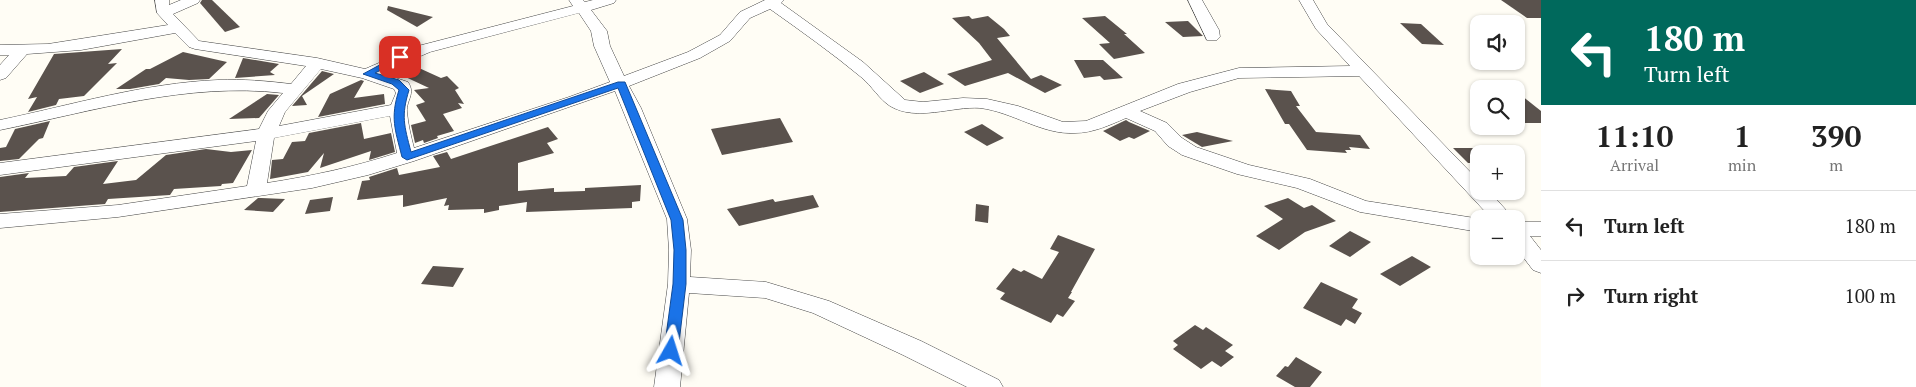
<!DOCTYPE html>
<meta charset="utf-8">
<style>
:root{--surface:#fff;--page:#f2f2f2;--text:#222;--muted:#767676;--line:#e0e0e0}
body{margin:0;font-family:"PT Serif",serif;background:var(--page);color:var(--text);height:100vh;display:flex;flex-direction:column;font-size:19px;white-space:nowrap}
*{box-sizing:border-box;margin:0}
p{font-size:16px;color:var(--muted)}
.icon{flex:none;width:28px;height:28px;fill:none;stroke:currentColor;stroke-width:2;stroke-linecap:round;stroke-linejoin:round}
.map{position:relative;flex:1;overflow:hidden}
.sheet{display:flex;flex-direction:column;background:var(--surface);width:375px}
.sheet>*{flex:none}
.hud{background:#00695c;color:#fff;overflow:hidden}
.buttons{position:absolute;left:1470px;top:15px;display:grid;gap:10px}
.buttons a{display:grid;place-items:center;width:55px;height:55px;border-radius:10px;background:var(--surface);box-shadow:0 1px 4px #0004;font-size:25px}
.pin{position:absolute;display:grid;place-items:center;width:42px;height:42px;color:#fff;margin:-21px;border-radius:10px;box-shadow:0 2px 8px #0006}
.me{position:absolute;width:55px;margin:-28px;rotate:6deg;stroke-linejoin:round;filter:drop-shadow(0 0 4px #0008)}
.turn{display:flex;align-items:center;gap:18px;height:105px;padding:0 20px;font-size:22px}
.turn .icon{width:65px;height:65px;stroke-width:2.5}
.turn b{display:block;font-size:35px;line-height:42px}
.eta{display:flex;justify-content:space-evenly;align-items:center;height:85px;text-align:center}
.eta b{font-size:30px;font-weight:700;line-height:35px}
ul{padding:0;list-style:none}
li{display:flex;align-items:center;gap:15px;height:70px;padding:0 20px;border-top:1px solid var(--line)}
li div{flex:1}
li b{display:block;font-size:19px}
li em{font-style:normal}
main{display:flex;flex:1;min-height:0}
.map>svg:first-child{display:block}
</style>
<main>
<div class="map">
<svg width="1541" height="387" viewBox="0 0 1541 387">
<rect width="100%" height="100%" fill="#fffdf5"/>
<g fill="#5a524d">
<path d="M202,0H212L240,27L225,32L200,3Z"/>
<path d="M1501,0H1541V18H1527Z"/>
<path d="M388,6L433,17L417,27L387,10Z"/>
<path d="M969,16L972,19L988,16L1004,29L1010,36L997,38L1031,79L1041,75L1062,85L1045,93L1008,73L965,86L947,74L992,60L979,43L952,18Z"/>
<path d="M1105,16L1127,34H1124L1145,53L1114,59L1099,44L1110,43L1082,18Z"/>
<path d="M1188,21L1203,36L1183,37L1165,22Z"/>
<path d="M1400,23L1421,24L1444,45L1422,44Z"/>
<path d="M122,49L108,64L117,63L84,96L59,99L56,105L28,112L37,97L28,99L54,54Z"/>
<path d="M183,52L227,62L209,79L189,80L166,78L159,84L130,89H116L146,69H150Z"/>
<path d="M243,58L279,64L270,72L275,75L235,78Z"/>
<path d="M1074,60H1103L1123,78L1104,80L1100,76L1084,78Z"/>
<path d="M408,63L441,78L447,76L459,88L455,90L464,104L458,103L462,108L443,114L454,131L437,136L438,138L424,143L423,140L415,143L411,125L426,121L416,105L425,102L414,90L429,88L399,74L395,69Z"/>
<path d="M322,71L334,74L302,96L307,105L292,106Z"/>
<path d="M924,72L944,84L920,93L900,81Z"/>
<path d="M361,80L364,81L354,98L384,94L385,104L318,117L330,94Z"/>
<path d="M1265,89L1291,91L1300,106H1296L1316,132L1360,135L1370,149L1349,147L1351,150H1345L1347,153L1307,150L1289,124H1285Z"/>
<path d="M1516,91L1541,111V123H1525L1516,117Z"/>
<path d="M267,94L279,95L259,118L229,119Z"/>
<path d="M780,118L793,142L722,155L711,129Z"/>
<path d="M1126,120L1129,122L1150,131L1134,139L1129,137L1120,141L1103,131Z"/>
<path d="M50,121L43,138L39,139L19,159L0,161V148L6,147L15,129Z"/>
<path d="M361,123L364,139L391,133L395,152L369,160L371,151L320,168L324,153L308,172L270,179L272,160L283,159L292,142L305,141L309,133Z"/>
<path d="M982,124L1004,138L987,146L964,132Z"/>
<path d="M548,127L558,139L547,143L554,153L518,163V191L554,188V192L585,191V188L641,185L640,201L632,202V208L526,212L527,202L499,206V210L484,213V209L448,210L449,205L444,206L447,198L403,207V195L357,200L362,181L370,180L369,177L397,168L399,175L440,167L433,156L447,152L451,159Z"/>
<path d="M1197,132L1233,141L1202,147L1182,135Z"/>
<path d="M1453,148H1479V163H1468Z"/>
<path d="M206,149L231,152L252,150L233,183L222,184L221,186L174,189L170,195L108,199L105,204L0,212V177L29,173L25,178L66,176L74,167L118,161L103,184L136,180L166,155Z"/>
<path d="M813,195L819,207L739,226L727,209L773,199L775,202Z"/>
<path d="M333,197L330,211L305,214L310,200Z"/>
<path d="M258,198H261L285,199L273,212L244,210Z"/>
<path d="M1288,198L1304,208L1312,205L1336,221L1305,232L1279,250L1256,236L1283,219L1264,206Z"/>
<path d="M976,204L989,206L988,223L975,221Z"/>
<path d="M1350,231L1371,242L1350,257L1329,246Z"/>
<path d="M1058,235L1095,249L1071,292H1072L1068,298L1075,301L1063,317L1057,314L1051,323L1000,299L1005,293L996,289L1013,268L1021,272L1024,270L1042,279L1059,252L1050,249Z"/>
<path d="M1412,256L1431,267L1400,286L1380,274Z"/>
<path d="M433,266L464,268L453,287L421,284Z"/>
<path d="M1321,282L1358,299L1352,308L1362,313L1355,324L1346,319L1341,326L1303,308Z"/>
<path d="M1195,325L1203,330L1206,327L1233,345L1225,351L1234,357L1221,367L1212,361L1201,369L1173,349L1178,345L1173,341Z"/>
<path d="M1296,357L1322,372L1310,387H1295L1276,376L1285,366L1288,367Z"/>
</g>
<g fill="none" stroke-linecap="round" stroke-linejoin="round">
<defs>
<g id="minor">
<path d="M155,0H169V5L181,0H200L198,3L173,14L199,41L317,58L365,69L418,46L573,6L569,0H583L585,2L593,0H616L614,3L591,10L607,31L610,46L624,76L688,52L720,35L740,12L765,0H784L781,3L863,62L905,100L923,102L963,98L987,99L1018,106L1063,122L1086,121L1178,84L1239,68L1350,66L1316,29L1299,0H1313L1327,24L1479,181V191H1489L1514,219H1492L1359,76L1239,78L1190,92L1140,111L1167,123L1182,138L1196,147L1249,165L1310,179L1366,201L1481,219H1479V232L1360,212L1297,188L1237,174L1182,155L1168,146L1155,131L1126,118C1110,125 1093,133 1075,133C1042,135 1013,112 980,108C952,106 917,122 890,106C879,99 872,86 861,77C832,53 801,31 770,9L750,18L730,41L700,58L629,86L641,108L687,219L691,250L690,277L766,282L829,301L921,341L999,380L1003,387H967L903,355L813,313L765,298L689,293L680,387H654L668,284L669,250L667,219L615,91L414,161L368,175L312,188L118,217L0,228V214L118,205L247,186L256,141L0,175V163L259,129L268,111L283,93C186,82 94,111 0,130V120C72,105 144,83 218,80C243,79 267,81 291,84L306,66L195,49L189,47L175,33L81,50L27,54L6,78L0,80V65L9,55H0V45L48,44L168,25L157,13ZM579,13L591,31L594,46L610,82L569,97L414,148C411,136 408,124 407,112C406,100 416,94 408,82L381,73L430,52ZM321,69L362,78L394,89L396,93L391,105L279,126L285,112ZM390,116L397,153C354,167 312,176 267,183L274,138Z"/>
<path d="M1188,0H1202L1219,30L1220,37L1217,40H1207Z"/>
<path d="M1516,222H1541V236H1530L1541,250V273L1533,270L1516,248Z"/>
</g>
</defs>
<use href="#minor" stroke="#444" stroke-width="1"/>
<use href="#minor" fill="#fff" fill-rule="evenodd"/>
</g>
<path fill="#1a73e8" stroke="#114b97" d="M400,54L404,57L403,59L375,73L399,80L409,90C401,116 404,125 411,152L618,82H625L683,220L686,250V284L678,351L676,355L671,356L666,355L664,351L673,284L674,250L671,220L618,88L407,160L402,157C395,129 390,118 399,90L392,84L363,74Z"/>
</svg>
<div class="buttons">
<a><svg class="icon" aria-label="sound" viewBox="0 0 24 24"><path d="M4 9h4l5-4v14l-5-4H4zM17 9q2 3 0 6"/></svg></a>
<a><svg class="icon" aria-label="search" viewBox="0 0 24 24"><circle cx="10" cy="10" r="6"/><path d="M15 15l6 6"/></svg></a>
<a>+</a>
<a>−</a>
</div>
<div class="pin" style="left:400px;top:57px;background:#d93025"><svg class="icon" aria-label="arrive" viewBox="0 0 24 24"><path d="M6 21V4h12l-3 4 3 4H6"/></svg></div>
<svg class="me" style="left:671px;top:351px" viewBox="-20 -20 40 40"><path d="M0-17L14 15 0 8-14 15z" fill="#1a73e8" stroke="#fff" stroke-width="4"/></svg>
</div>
<section class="sheet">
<div class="hud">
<div class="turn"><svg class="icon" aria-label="left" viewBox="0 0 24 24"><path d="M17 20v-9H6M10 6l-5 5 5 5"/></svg><div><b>180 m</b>Turn left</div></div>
</div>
<div class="eta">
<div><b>11:10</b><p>Arrival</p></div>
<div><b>1</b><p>min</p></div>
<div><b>390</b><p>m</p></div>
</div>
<ul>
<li><svg class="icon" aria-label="left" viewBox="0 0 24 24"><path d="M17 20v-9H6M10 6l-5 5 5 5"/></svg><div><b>Turn left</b></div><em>180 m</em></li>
<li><svg class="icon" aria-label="right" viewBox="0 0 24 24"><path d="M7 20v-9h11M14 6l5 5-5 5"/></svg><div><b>Turn right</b></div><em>100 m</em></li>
</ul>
</section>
</main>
